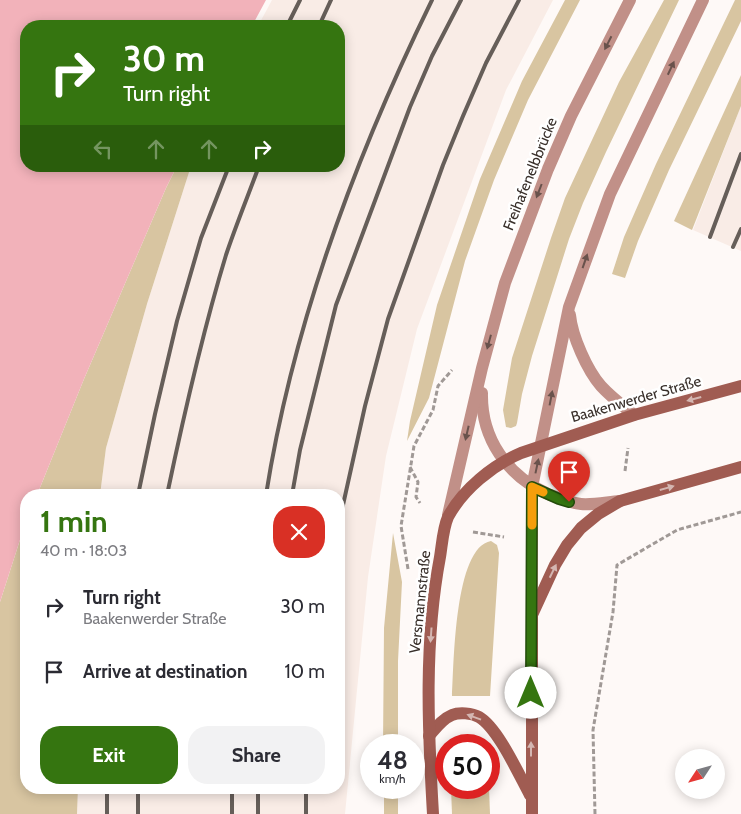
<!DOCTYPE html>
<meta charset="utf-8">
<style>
:root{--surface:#fff;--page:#f2f2f3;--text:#2b2b33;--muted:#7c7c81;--accent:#357510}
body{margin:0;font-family:Cabin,sans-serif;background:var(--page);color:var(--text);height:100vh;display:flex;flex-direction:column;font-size:19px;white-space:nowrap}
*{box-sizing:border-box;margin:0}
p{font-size:16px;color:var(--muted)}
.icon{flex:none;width:28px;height:28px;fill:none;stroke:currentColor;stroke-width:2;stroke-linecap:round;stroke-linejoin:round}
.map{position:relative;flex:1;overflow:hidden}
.details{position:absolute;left:20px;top:489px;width:325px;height:305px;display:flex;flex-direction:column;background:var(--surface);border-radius:20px;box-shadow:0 2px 12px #0003}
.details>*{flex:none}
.top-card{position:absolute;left:20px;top:20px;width:325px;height:152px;border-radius:20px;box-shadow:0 2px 12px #0003;background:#357510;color:#fff;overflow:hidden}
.needle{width:32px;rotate:234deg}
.buttons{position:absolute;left:675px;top:749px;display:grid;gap:10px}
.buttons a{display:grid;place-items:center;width:50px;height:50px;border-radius:50%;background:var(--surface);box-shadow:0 2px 12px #0003;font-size:25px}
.speed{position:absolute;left:360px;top:734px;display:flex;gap:10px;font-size:25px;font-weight:700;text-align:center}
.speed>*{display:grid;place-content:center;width:65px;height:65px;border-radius:50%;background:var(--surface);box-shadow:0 2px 12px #0003;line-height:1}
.speed small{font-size:12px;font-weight:400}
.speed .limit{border:8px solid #d22;background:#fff;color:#111}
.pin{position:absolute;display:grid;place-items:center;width:42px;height:42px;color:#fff;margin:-51px -21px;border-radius:50% 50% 50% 0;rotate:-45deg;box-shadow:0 0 5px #0007}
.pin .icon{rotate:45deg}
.me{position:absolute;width:55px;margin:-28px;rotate:0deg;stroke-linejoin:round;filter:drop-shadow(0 0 4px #0008)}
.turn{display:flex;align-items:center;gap:18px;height:105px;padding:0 20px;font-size:22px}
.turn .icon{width:65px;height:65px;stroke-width:2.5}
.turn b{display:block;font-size:35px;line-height:42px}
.lanes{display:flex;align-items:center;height:48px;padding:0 20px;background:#0003;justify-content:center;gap:25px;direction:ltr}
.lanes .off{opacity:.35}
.round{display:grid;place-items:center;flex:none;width:52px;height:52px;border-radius:20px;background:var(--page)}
.head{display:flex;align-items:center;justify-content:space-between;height:85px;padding:0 20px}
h1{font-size:30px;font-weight:700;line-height:38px;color:var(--accent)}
.action{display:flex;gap:10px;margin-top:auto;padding:10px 20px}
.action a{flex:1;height:58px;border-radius:20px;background:var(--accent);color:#fff;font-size:20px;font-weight:700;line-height:58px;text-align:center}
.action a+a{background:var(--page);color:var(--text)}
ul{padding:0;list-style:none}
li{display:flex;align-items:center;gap:15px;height:65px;padding:0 20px}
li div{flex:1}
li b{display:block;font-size:19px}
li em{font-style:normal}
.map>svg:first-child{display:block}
</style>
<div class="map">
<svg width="741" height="814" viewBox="0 0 741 814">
<rect width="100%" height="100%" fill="#fef9f7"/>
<g fill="#f9ece6">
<path d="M272,0H553L506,90L417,329L386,456L368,577L345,814H77L78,788H339V495H100L106,448L147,304L191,166H339V26H258Z"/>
<path d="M741,106V251L693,230Z"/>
</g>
<g fill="#d8c5a1">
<path d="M565,0H580L528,100L494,180L465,261L429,398L407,441L410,421L437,305L480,179L522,81Z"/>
<path d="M664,0H679L606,152L583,203L569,239L532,356L522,394L517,423L516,426L511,428L506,427L503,410L512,358L551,238L565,198L619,82Z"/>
<path d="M735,0H741V21L669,170L638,241L625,278L612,274L624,237L656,164Z"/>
<path d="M741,75V106L692,230L674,221Z"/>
<path d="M177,166H191L147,304L106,448L100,495H37L84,379L166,188Z"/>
<path d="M26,521V788H78L77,814H0V602Z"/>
<path d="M393,533L402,582L398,661V745H383L384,628Z"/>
<path d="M491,541L497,545L499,553L490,696H452C454,665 454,547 491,541Z"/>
<rect x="384" y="788" width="14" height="26"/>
<path d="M451,788H489L490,814H452Z"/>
</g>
<path fill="#f2b2ba" d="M0,0H266L252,26H26V166H177L166,188L84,379L37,495H26V521L0,602Z"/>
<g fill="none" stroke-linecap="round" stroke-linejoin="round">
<g stroke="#a09996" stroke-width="3" stroke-dasharray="5 2.5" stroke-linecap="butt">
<path d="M410,467L418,482L416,497L420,503"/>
<path d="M625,471L628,448"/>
<path d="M473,532L504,537"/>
<path d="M408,569L401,526L414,446L433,410L438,386L452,370"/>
<path d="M595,814L593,730L613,612L617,565L677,530L741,512"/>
</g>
<g stroke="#c19088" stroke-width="12">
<path d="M570,315C572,336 587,370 601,386C611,397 623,406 634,415"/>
<path d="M482,393C481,438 507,476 548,494C558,498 570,503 581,504C594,505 607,502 620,501"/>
<path d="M448,515L482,368L505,283L548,169L571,116L630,0"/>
<path d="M532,615V487L569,307L610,194L703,0"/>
</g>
<g stroke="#a05c52" stroke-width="12">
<path d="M429,736C435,729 442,719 452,715C459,712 472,713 479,717C498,728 519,775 530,795"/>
<path d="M433,814C428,729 424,642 440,557C442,545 443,528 448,517C463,489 493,465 521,453L634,415L741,386"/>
<path d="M532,814V615L555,565L567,545L581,528L598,514L620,501L741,467"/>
</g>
<g stroke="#665e59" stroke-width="4">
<path d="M287,26L300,0"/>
<path d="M319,26L331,0"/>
<path d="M710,237L741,154"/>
<path d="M733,247L741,229"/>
<path d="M138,495L155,414L177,321L201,238L229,166"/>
<path d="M167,495C184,414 202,334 226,255C236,225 248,196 259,166"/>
<path d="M266,495C293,324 356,155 432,0"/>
<path d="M292,495L300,450L336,305L410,107L432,56L461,0"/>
<path d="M339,523L365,406L388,319L443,165L463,116L486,63L519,0"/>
<path d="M306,788V814"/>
<path d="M107,814V788"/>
<path d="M138,814V788"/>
<path d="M232,814V788"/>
<path d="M258,814V788"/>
</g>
</g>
<defs><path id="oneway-solid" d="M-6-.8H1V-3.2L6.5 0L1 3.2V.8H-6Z" transform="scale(1.25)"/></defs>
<g fill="#69524c">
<use href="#oneway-solid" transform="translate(608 43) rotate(117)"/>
<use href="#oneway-solid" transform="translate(671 68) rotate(-65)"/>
<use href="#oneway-solid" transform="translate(539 191) rotate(111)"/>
<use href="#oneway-solid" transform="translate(585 261) rotate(-71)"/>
<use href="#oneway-solid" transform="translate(489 342) rotate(105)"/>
<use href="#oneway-solid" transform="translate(551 398) rotate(-79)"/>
<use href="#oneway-solid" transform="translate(467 433) rotate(103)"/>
<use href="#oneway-solid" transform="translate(537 466) rotate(-78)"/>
</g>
<g fill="#d4b6b1">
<use href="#oneway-solid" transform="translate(694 399) rotate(165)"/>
<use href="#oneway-solid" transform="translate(667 488) rotate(-16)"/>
<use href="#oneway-solid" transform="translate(553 571) rotate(-64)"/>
<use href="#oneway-solid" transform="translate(431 635) rotate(94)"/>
<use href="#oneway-solid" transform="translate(474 717) rotate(-160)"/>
<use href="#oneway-solid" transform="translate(531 749) rotate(-90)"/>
</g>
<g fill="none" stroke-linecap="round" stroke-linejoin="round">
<defs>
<path id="route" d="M531,693L532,487L559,499L569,502"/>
</defs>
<use href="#route" stroke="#224c0a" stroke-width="12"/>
<use href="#route" stroke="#357510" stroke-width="9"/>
<path stroke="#f59e0b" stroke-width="9" d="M532,525V487L543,492"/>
</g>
<g text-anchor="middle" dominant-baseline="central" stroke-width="5" stroke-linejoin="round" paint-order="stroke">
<g font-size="15" fill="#39302b" stroke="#fff">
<text transform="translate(530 174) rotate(-68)">Freihafenelbbrücke</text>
<text transform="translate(636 399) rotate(-16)">Baakenwerder Straße</text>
<text transform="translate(420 602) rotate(-84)">Versmannstraße</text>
</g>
</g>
</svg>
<div class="buttons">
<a><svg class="needle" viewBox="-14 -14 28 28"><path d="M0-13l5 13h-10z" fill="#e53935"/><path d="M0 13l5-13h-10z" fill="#7c7c81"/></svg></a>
</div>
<div class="speed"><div>48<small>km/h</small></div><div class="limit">50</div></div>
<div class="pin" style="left:569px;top:502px;background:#d93025"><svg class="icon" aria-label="arrive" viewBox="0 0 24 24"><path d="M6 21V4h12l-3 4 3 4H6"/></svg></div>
<svg class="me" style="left:531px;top:693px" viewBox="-20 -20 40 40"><circle r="19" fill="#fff"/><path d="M0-13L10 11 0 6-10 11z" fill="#357510"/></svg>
<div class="top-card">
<div class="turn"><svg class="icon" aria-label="right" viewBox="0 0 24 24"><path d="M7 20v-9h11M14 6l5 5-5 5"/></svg><div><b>30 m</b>Turn right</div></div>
<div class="lanes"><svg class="icon off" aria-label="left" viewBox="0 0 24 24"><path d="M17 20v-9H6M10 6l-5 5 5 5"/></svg><svg class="icon off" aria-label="ahead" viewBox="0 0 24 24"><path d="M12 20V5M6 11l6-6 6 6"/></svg><svg class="icon off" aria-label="ahead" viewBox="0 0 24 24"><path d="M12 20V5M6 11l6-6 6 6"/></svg><svg class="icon" aria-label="right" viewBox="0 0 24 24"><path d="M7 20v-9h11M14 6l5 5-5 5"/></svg></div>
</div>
<section class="details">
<div class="head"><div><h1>1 min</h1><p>40 m · 18:03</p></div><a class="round" style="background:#d93025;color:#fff"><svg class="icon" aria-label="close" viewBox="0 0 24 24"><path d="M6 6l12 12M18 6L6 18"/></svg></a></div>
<ul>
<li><svg class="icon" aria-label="right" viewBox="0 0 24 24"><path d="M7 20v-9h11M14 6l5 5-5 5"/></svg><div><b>Turn right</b><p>Baakenwerder Straße</p></div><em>30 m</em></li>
<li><svg class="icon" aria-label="arrive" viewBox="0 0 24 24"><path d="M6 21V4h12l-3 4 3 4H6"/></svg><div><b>Arrive at destination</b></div><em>10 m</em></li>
</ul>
<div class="action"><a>Exit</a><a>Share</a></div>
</section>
</div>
